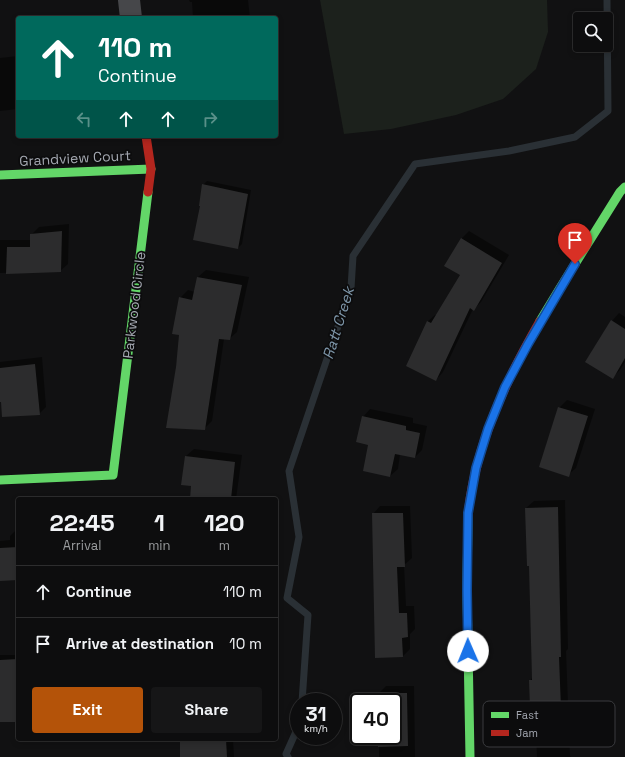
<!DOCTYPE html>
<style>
:root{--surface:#0d0d0e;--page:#161617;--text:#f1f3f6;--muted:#9a9c9e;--line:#2d2d2e;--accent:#b45309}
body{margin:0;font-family:"Space Grotesk",sans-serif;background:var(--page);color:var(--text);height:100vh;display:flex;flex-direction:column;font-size:15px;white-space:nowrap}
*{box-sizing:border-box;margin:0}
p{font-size:13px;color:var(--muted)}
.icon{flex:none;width:22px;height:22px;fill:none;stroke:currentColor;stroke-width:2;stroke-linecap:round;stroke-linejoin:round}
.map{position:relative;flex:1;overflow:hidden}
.drawer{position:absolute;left:16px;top:497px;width:262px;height:244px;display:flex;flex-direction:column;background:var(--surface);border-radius:4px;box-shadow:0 2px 6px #0003,0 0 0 1px var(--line)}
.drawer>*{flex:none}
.hud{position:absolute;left:16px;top:16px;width:262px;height:122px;border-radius:4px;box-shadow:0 2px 6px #0003,0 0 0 1px var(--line);background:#00695c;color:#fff;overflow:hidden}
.fabs{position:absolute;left:573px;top:12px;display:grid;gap:8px}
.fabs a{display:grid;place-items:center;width:40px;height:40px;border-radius:4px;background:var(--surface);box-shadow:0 2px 6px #0003,0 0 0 1px var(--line);font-size:20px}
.speed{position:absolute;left:290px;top:693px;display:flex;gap:8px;font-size:20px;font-weight:700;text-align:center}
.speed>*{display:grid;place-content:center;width:52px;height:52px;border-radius:50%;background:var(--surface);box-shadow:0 2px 6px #0003,0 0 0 1px var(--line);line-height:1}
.speed small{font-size:10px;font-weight:400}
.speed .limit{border:2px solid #111;border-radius:6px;background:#fff;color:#111}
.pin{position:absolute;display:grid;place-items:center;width:34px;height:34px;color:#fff;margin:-41px -17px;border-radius:50% 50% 50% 0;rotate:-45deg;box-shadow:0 0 4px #0007}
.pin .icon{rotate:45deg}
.me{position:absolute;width:44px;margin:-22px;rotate:359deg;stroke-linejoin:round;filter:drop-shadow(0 0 3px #0008)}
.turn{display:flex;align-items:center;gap:14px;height:84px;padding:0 16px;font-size:18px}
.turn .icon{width:52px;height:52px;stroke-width:2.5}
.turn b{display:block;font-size:28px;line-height:34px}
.lanes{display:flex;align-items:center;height:38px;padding:0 16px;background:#0003;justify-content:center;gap:20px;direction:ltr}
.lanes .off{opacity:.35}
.eta{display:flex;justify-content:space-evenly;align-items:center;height:68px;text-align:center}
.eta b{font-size:24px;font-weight:700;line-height:28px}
.action{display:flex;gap:8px;margin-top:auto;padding:8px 16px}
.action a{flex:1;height:46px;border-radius:4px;background:var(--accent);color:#fff;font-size:16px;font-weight:700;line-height:46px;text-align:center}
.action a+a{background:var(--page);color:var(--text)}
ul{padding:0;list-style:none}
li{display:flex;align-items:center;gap:12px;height:52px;padding:0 16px;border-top:1px solid var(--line)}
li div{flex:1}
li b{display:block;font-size:15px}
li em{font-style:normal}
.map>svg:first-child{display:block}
</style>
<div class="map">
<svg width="625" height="757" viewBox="0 0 625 757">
<rect width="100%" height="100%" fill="#111112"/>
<path fill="#1c211c" d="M320,0H547L548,32L536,69L503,99L456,115L391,129L344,134Z"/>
<g fill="#0007">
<path d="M189,0H248L250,18H193L192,2H190Z"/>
<path d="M18,56V109L0,111V58Z"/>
<path d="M207,181L251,190L242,244L238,248L201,205L203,185Z"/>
<path d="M69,224L68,264L60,271L0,273V240H31V235L39,227Z"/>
<path d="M469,231L509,255L481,302L474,309H473L443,372L436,380L427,322L435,315H437L461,275L445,265L462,238Z"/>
<path d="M206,270L249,277L237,332L229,339H224L212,421L204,429L176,367L181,334L180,298L188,290L195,292L198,277Z"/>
<path d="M619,313L625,317V362L620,370L612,378V321Z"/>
<path d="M42,357L46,407L39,414L0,401V362Z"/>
<path d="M567,400L595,409L576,468L568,475L559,408Z"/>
<path d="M370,409L413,418V423L427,426L422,450L415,457L400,454L398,469L390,476L370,444L363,417Z"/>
<path d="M194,449L242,455L236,499H191L192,485L186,456Z"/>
<path d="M565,500L568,649L566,651L570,756L571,757H537L536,734L530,681L532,678L530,565L526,508L534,501Z"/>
<path d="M380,506H410L412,558L404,565L406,606H414L415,629L410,634V649L403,656L373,514Z"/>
<path d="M17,529L18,579L0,580V541L10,540V536Z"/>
<path d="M0,655H18V720L0,721Z"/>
<path d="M386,686H414L415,757H379V736H393V702H379V693Z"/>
<path d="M181,739H233L234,757H181Z"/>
</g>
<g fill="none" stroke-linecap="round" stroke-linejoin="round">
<g stroke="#2a3035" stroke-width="7">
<path d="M302,702L308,615L287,598L299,537L289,471L351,288L353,256L415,164L509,151L575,137L608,111L607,0"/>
<path d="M288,757L286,754L299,725"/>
</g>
</g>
<g fill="#2c2c2d">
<path d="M202,184L248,194L238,249L193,240L200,206H199Z"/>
<path d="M62,231L61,272L6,274L7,247H30V234Z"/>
<path d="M461,238L502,263L474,311L470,308L436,381L406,366L427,321L431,323L460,275L444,266Z"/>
<path d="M197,277L242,285L230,340L219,339L205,430L166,428L176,367L179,335L172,334L179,297L192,300Z"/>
<path d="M611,320L625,329V358L613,379L585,362Z"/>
<path d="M35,364L40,415L2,417L1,402H0V368Z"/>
<path d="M558,407L588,416L569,477L539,467Z"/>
<path d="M362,416L406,426V430L420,433L415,458L395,454L390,477L363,471L368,445L356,442Z"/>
<path d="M185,456L235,462L231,499H190L191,486L181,485Z"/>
<path d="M558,507L561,657H559L562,734L531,735L529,680H532L529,566H527L525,508Z"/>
<path d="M372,513H403L405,567H397L399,613H407L408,637L402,638L403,657L375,658Z"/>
<path d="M18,547V580L0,581V548Z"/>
<path d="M18,659V722H0V660Z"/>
<path d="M378,693H407L408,746L378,747V736H393V702H378Z"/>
<path d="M180,739H226L227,757H180Z"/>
</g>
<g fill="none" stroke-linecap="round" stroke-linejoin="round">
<path stroke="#46474a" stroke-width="22" d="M129,0L131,18"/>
<g stroke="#63d668" stroke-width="9">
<path d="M0,175L151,169"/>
<path d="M540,321L560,288L620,192L625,187"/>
<path d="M0,480L113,475L148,192"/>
<path d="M468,515L467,591L470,757"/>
</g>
<g stroke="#b3261e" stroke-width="9">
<path d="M146,136L151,169L148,192"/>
<path d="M468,515C475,446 506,380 540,321"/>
</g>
</g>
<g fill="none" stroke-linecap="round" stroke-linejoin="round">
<defs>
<path id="route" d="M468,651L467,590L468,513L476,468L488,429L505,387L528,344L575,264"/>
</defs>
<use href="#route" stroke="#114b97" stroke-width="10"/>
<use href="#route" stroke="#1a73e8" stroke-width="7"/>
</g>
<g text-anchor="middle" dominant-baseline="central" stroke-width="3.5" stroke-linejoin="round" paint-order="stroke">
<g font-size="14" fill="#a4a8b1" stroke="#0c0c0d">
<text transform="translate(75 158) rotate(-3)">Grandview Court</text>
<text transform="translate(134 305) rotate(-83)">Parkwood Circle</text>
</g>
<g font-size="15" font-style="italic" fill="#7e96a9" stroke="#0c0c0d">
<text transform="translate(338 323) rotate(-73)">Ratt Creek</text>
</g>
</g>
<rect x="483" y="701" width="132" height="46" rx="6" fill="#0c0c0d" stroke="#3a3b3e" stroke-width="1"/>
<rect x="491" y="712" width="18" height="6" fill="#63d668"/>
<rect x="491" y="730" width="18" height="6" fill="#b3261e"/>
<g font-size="11" fill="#a4a8b1">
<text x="516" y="719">Fast</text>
<text x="516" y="737">Jam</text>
</g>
</svg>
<div class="fabs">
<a><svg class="icon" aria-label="search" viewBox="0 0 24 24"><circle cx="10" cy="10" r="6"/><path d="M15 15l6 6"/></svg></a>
</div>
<div class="speed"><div>31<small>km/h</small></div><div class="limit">40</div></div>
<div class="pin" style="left:575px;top:264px;background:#d93025"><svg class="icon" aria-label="arrive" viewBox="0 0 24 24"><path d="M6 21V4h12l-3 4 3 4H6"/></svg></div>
<svg class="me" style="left:468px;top:651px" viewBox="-20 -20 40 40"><circle r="19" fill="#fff"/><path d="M0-13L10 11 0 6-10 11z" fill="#1a73e8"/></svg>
<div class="hud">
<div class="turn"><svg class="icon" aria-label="ahead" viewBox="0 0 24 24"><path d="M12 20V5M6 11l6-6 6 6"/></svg><div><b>110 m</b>Continue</div></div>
<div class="lanes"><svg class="icon off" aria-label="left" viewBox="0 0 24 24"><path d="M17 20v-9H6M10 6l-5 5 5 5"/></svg><svg class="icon" aria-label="ahead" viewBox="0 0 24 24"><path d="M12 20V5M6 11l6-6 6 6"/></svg><svg class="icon" aria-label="ahead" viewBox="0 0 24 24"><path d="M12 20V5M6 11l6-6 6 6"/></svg><svg class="icon off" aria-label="right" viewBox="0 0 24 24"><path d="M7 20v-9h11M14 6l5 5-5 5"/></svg></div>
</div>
<section class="drawer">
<div class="eta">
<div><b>22:45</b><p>Arrival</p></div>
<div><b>1</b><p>min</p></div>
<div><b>120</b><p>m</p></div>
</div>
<ul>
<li><svg class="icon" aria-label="ahead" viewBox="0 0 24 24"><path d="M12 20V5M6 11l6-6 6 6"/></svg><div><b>Continue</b></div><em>110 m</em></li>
<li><svg class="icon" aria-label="arrive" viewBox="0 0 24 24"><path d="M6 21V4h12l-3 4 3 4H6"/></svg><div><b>Arrive at destination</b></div><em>10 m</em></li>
</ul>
<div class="action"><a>Exit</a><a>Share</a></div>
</section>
</div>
